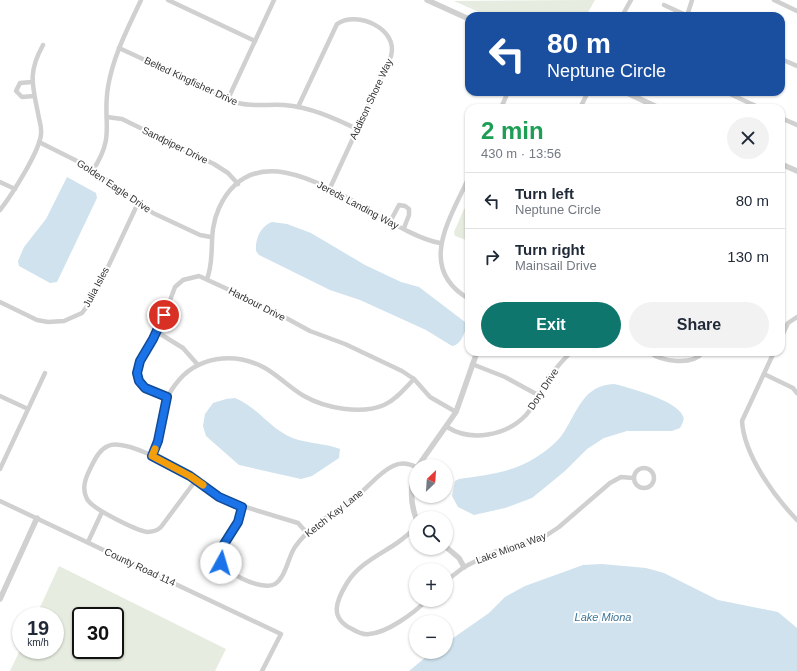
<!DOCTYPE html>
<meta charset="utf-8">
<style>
:root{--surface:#fff;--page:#f2f2f3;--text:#1f2937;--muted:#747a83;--line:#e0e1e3;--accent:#0f766e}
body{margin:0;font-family:Helvetica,sans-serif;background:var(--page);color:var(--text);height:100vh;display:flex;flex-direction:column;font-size:15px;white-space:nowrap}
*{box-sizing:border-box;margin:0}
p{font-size:13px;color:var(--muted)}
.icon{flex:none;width:22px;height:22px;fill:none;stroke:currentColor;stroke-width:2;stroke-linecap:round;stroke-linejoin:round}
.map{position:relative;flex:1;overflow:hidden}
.side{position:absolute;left:465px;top:104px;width:320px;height:252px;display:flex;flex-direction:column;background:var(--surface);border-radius:12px;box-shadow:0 1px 3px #0004}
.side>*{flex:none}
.top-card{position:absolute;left:465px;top:12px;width:320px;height:84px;border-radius:12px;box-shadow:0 1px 3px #0004;background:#1a4fa0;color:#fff;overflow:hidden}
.needle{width:26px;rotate:25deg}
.fabs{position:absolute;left:409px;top:459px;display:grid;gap:8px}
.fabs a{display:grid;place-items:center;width:44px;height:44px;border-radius:50%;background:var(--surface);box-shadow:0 1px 3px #0004;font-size:20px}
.speed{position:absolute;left:12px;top:607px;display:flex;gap:8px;font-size:20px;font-weight:700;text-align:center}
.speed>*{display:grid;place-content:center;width:52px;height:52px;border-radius:50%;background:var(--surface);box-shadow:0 1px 3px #0004;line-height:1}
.speed small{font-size:10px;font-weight:400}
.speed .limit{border:2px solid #111;border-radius:6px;background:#fff;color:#111}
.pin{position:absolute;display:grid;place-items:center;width:34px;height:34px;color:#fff;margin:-17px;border:2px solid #fff;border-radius:50%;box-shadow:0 1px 4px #0007}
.me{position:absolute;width:44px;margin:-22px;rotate:6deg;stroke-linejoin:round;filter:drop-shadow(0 0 3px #0008)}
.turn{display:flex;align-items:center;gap:14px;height:84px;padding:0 16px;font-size:18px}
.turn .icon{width:52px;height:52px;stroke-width:2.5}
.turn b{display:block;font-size:28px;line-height:34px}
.round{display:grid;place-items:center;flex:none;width:42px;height:42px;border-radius:21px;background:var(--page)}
.headline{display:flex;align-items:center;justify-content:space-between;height:68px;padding:0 16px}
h1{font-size:24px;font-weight:700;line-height:30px;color:#1e9e55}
.primary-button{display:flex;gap:8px;margin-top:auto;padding:8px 16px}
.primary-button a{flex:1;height:46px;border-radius:24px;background:var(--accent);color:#fff;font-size:16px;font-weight:700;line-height:46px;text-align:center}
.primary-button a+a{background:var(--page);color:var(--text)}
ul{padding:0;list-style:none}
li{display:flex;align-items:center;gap:12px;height:56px;padding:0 16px;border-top:1px solid var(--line)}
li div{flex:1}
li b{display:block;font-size:15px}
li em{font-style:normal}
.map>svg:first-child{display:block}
</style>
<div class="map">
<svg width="797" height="671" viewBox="0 0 797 671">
<rect width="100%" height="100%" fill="#fff"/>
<g fill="#e6ecdf" fill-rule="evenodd">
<path d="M595,0L586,16H488L454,1Z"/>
<path d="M467,208L469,209V241L455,236L454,232L464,209Z"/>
<path d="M59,566L226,649L215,671H10L21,648V650H55V616H36ZM81,616H115V650H81Z"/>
</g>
<g fill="#cfe2ee">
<path d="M67,177L96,193L97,198L57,282L50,283L19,266L18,261L24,247L46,219Z"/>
<path d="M272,222L287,224L311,233L365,265L401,282L419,287L465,322L467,326C464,334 461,345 452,346L426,330L360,300L330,290L259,255L256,251C255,240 260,226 272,222Z"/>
<path d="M614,384C630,388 676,400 683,416C685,420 682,424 680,428L672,431H627L604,438L587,449L565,471L532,498L505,508L474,515L458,507L452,496L455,481L459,479C485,475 512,473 535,458C545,452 558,442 564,432C578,410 584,385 614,384Z"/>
<path d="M235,398C255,406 266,423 283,433C299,444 322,442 340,449L339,458L312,476L301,479L239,465L206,436L203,426L205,414L213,403L226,399Z"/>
<path d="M602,564L646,568L664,573L718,600L778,612L797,628V671H409L432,652H446V643L489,613L505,597L525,586L583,565Z"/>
</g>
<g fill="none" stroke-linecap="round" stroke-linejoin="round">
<g stroke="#d0d0d0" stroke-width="4.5">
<path d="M168,0L255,41"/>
<path d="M774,0L797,11"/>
<path d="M664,5L688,16"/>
<path d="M622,16L631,0"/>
<path d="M687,16L692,0"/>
<path d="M119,48L238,103C253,107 268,104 284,105C310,107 334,118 357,129"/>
<path d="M781,59L797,66"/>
<path d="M32,82L20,83L16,91L22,97L34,96"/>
<path d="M726,92L760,108"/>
<path d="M228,99L274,0"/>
<path d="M298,107L337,24C357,10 399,29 391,56L330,188"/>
<path d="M501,108L508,92"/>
<path d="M580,108L588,92"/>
<path d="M107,117L122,119L214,164L228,173L238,184"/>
<path d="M781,118L797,125"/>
<path d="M39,142L87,166L153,213L200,235L211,237"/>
<path d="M93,170C116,135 102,123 108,87C113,56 128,28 141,0"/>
<path d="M469,177C450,219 416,268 469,299"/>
<path d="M0,182L15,189"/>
<path d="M0,210C11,196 40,151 41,134C42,127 39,120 38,113C32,84 28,72 43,45"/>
<path d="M390,222L399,205L405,206L409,209V215L404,228"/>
<path d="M207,279C216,256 207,234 219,208C264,112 380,233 440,243"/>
<path d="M0,302L37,320L48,322L64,321L82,313L94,297L138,203"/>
<path d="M157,332L183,348L198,365"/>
<path d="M781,338L788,323L797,317"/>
<path d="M649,352C662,362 693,366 703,352"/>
<path d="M774,352L742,421C744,455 774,496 797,520"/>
<path d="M472,364L505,377L538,395"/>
<path d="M764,374L793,388L797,393"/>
<path d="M0,396L28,409"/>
<path d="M167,397L142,385L138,377L137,368L160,327L175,287L183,280L199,276L264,306L310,331L345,344L402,371L414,379L430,397L456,412"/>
<path d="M447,427C471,442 506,436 526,415C533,407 536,397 542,388C550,374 560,363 571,352"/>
<path d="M152,456C163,433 159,405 175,385C196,356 234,351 265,368C279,376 290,388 304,396C325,408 361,415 384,405C396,400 405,388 414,379"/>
<circle cx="644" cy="478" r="10"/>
<path d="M0,469L45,373"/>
<path d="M196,480L161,527C157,531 153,532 147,532C136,530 92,509 87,499C81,488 86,477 91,467C95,459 99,450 108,446C125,438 176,467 191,477C204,485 215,495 229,502L298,523L307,533"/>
<path d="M0,501L281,634L262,671"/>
<path d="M242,507C241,514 239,521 235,527C230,535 221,543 219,553C216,571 263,592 275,584C286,577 288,557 295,547C310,525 337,511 358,495C369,486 380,472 393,466C401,462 408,463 416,467"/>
<path d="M416,528C409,533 402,540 394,545C377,556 358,565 347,583C336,601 329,618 352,629C357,632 363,635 369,634C387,633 414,613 427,600"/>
<path d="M88,542L102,512"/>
<path d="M446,581L464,567L494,552L544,537L559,527L610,483L621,477L633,478"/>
</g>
<g stroke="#d0d0d0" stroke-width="5.5">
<path d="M427,0L469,19"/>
<path d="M625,92L659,108"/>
<path d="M781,164L797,171"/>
<path d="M418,466L456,412L477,352"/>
<path d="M416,469C410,486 410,502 416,518"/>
<path d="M446,547L459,558L464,567"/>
<path d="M0,599L37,518"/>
</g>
</g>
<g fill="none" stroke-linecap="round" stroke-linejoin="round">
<defs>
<path id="route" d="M164,315L153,339L140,361L137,373L139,381L145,388L167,397L158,441L152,456L190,476L219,497L242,507L238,522L219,552L221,563"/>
</defs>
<use href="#route" stroke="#114b97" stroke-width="10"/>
<use href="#route" stroke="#1a73e8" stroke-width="7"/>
<path stroke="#f59e0b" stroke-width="7" d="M155,449L152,456L190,476L203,485"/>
</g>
<g text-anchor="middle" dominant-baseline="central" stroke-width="4" stroke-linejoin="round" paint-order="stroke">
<g font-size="10" fill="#333" stroke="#fff">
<text transform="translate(191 81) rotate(25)">Belted Kingfisher Drive</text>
<text transform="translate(371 99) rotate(-65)">Addison Shore Way</text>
<text transform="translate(175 145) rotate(26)">Sandpiper Drive</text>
<text transform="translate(114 186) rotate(34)">Golden Eagle Drive</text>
<text transform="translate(358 205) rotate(28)">Jereds Landing Way</text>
<text transform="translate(96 287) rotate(-62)">Julia Isles</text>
<text transform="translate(257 304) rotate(27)">Harbour Drive</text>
<text transform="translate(543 389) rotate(-57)">Dory Drive</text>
<text transform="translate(334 513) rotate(-38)">Ketch Kay Lane</text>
<text transform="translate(511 548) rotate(-20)">Lake Miona Way</text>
<text transform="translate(140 567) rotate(25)">County Road 114</text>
</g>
<g font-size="11" font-style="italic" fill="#3f7597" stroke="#fff">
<text x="603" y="617">Lake Miona</text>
</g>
</g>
</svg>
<div class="fabs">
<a><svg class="needle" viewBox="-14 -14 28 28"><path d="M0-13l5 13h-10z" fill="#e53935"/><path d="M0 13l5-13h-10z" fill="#747a83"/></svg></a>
<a><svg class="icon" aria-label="search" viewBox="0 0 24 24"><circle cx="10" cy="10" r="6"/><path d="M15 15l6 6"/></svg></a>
<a>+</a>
<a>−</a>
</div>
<div class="speed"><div>19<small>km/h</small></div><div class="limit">30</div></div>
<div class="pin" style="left:164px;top:315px;background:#d93025"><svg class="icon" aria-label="arrive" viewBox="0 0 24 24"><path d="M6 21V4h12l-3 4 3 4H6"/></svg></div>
<svg class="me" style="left:221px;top:563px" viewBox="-20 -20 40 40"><circle r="19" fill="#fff"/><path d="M0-13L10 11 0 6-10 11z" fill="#1a73e8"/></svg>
<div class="top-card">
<div class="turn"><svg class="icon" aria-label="left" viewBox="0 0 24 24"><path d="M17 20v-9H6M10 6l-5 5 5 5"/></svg><div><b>80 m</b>Neptune Circle</div></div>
</div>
<section class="side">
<div class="headline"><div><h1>2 min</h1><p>430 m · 13:56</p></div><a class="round"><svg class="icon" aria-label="close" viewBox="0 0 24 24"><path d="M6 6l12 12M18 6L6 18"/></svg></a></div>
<ul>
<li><svg class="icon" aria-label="left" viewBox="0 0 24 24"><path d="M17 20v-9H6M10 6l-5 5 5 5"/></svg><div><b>Turn left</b><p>Neptune Circle</p></div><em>80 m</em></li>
<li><svg class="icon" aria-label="right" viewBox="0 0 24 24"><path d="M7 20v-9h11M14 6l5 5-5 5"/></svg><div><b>Turn right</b><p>Mainsail Drive</p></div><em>130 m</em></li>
</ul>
<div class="primary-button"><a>Exit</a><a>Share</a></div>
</section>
</div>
